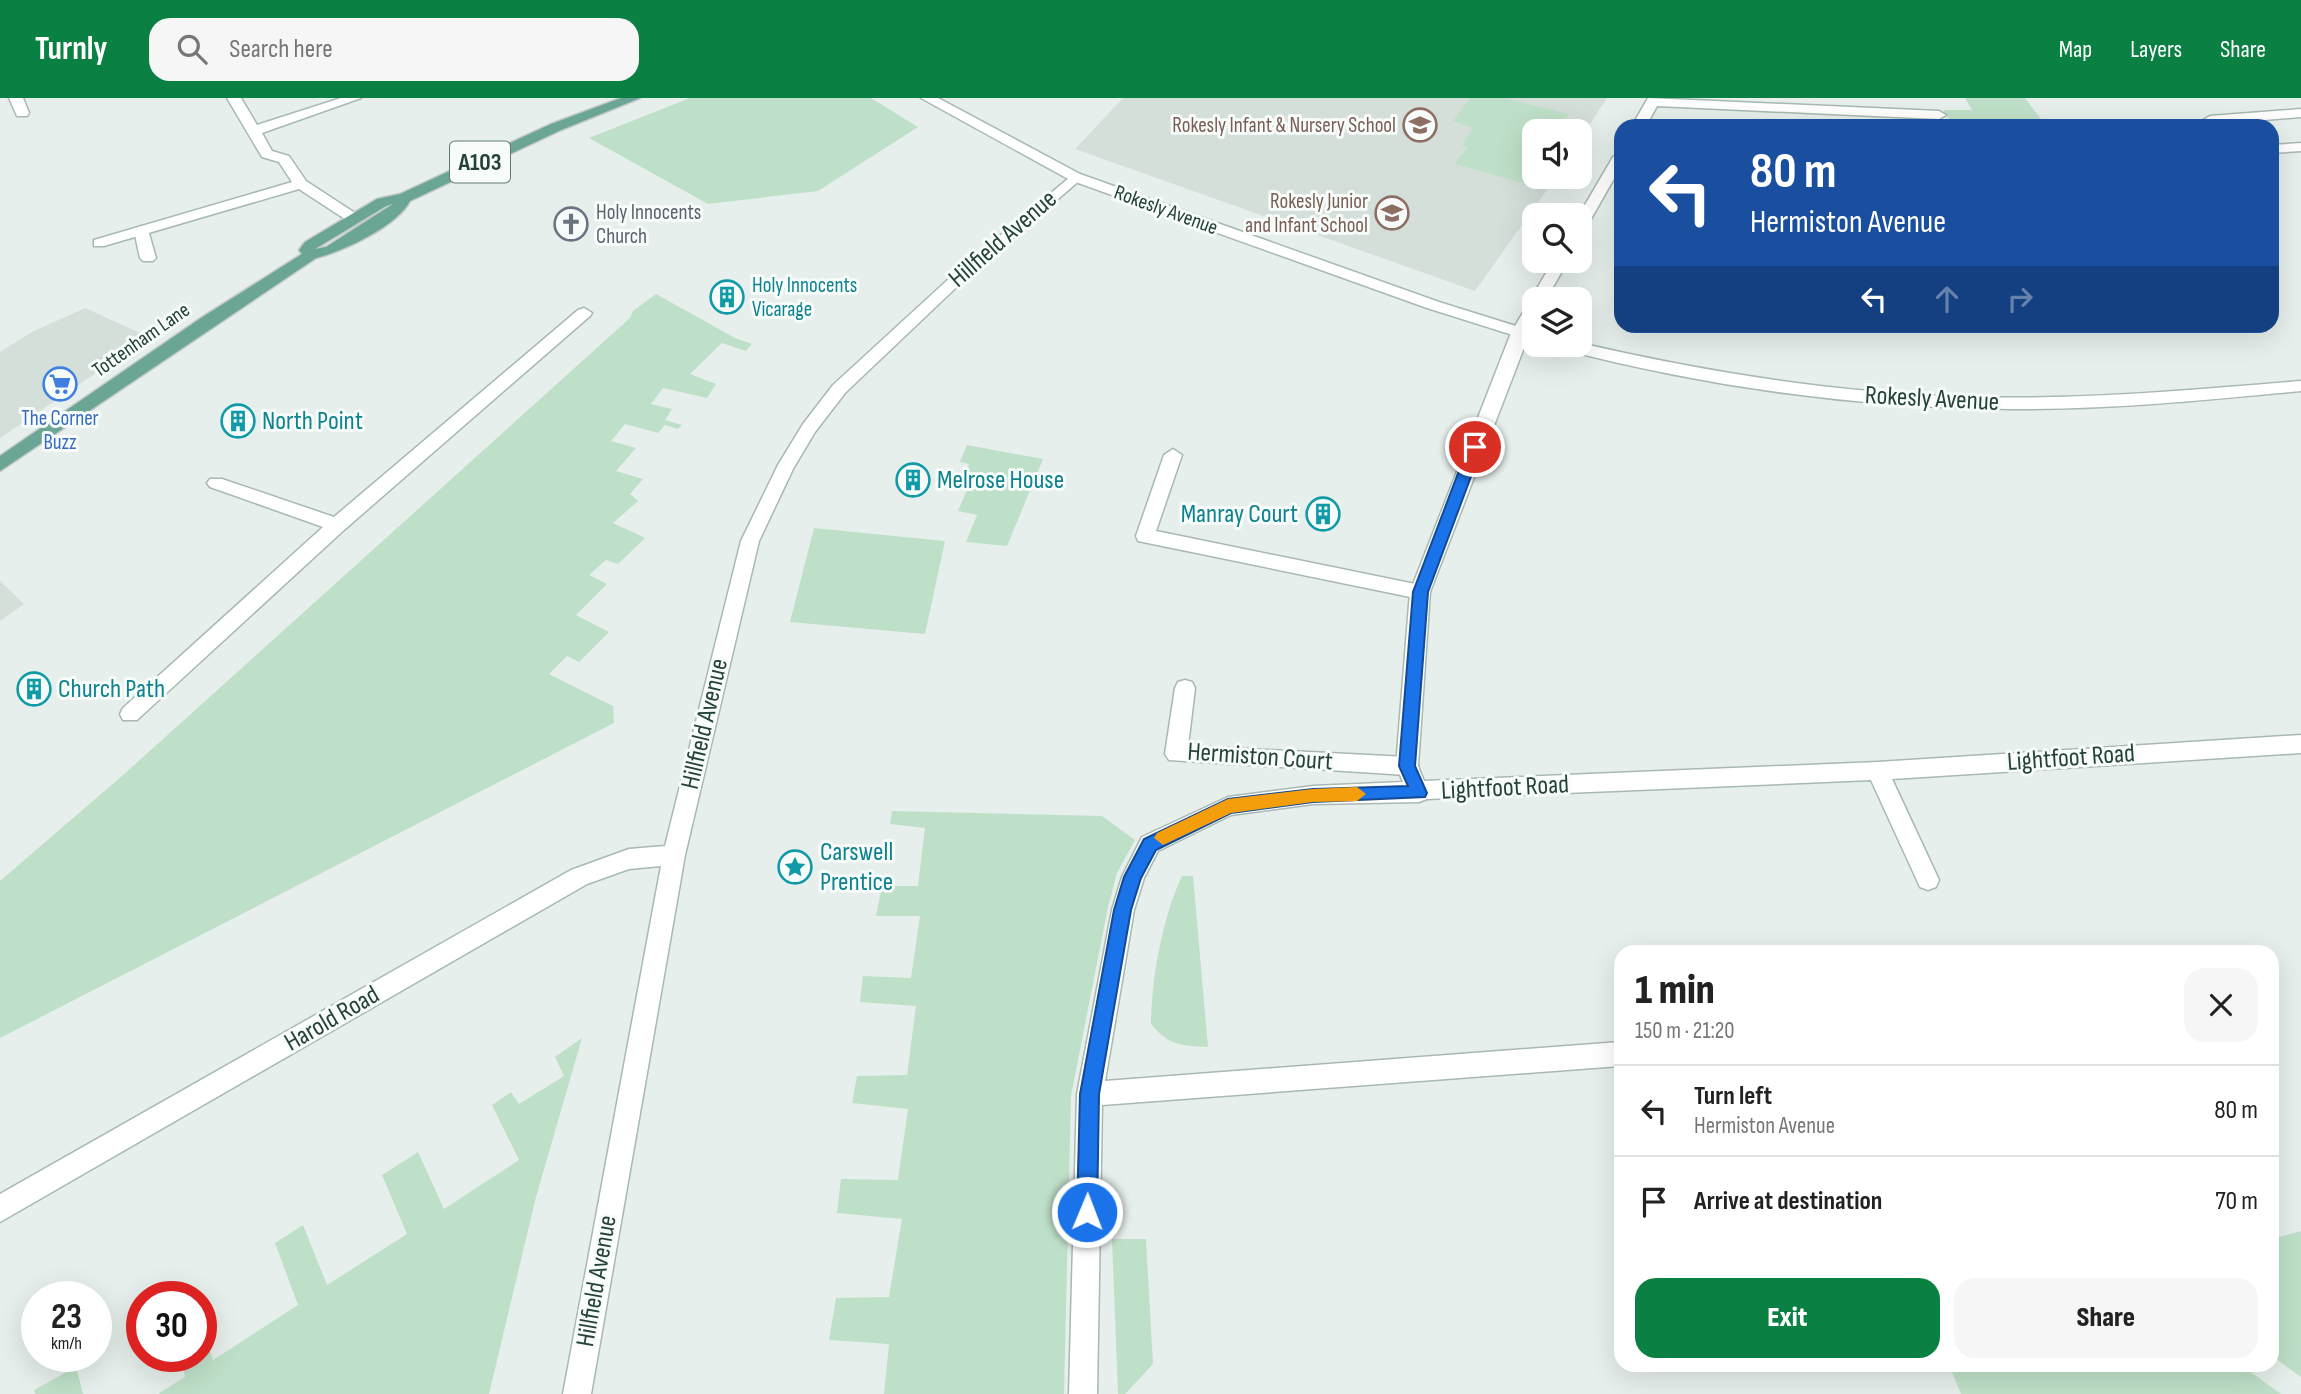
<!DOCTYPE html>
<meta charset="utf-8">
<style>
:root{--surface:#fff;--page:#f6f6f6;--text:#222;--muted:#767676;--line:#e0e0e0;--accent:#0b8043}
body{margin:0;font-family:"Sofia Sans Condensed",sans-serif;background:var(--page);color:var(--text);height:100vh;display:flex;flex-direction:column;font-size:26px;white-space:nowrap}
*{box-sizing:border-box;margin:0}
p{font-size:23px;color:var(--muted)}
.icon{flex:none;width:38px;height:38px;fill:none;stroke:currentColor;stroke-width:2;stroke-linecap:round;stroke-linejoin:round}
.map{position:relative;flex:1;overflow:hidden}
.side{position:absolute;left:1614px;top:847px;width:665px;height:427px;display:flex;flex-direction:column;background:var(--surface);border-radius:21px;box-shadow:0 7px 28px #0002}
.side>*{flex:none}
.banner{position:absolute;left:1614px;top:21px;width:665px;height:214px;border-radius:21px;box-shadow:0 7px 28px #0002;background:#1a4fa0;color:#fff;overflow:hidden}
.tools{position:absolute;left:1522px;top:21px;display:grid;gap:14px}
.tools a{display:grid;place-items:center;width:70px;height:70px;border-radius:14px;background:var(--surface);box-shadow:0 7px 28px #0002;font-size:35px}
.speed{position:absolute;left:21px;top:1183px;display:flex;gap:14px;font-size:35px;font-weight:700;text-align:center}
.speed>*{display:grid;place-content:center;width:91px;height:91px;border-radius:50%;background:var(--surface);box-shadow:0 7px 28px #0002;line-height:1}
.speed small{font-size:18px;font-weight:400}
.speed .limit{border:10px solid #d22;background:#fff;color:#111}
.pin{position:absolute;display:grid;place-items:center;width:60px;height:60px;color:#fff;margin:-30px;border:4px solid #fff;border-radius:50%;box-shadow:0 2px 7px #0007}
.me{position:absolute;width:77px;margin:-38px;rotate:1deg;stroke-linejoin:round;filter:drop-shadow(0 0 5px #0008)}
.turn{display:flex;align-items:center;gap:24px;height:147px;padding:0 21px;font-size:32px}
.turn .icon{width:91px;height:91px;stroke-width:2.5}
.turn b{display:block;font-size:49px;line-height:60px}
.lanes{display:flex;align-items:center;height:66px;padding:0 21px;background:#0003;justify-content:center;gap:35px;direction:ltr}
.lanes .off{opacity:.35}
.round{display:grid;place-items:center;flex:none;width:74px;height:74px;border-radius:21px;background:var(--page)}
.head{display:flex;align-items:center;justify-content:space-between;height:119px;padding:0 21px}
h1{font-size:42px;font-weight:800;line-height:52px}
.button{display:flex;gap:14px;margin-top:auto;padding:14px 21px}
.button a{flex:1;height:80px;border-radius:21px;background:var(--accent);color:#fff;font-size:28px;font-weight:800;line-height:80px;text-align:center}
.button a+a{background:var(--page);color:var(--text)}
ul{padding:0;list-style:none}
li{display:flex;align-items:center;gap:21px;height:91px;padding:0 21px;border-top:2px solid var(--line)}
li div{flex:1}
li b{display:block;font-size:26px}
li em{font-style:normal}
header{display:flex;align-items:center;gap:42px;box-sizing:border-box;height:98px;padding:0 35px;background:var(--accent);color:#fff}
header strong{font-size:33px}
nav{display:flex;gap:38px;margin-inline-start:auto;font-size:24px}
.search{width:490px;height:63px;background:var(--page);display:flex;align-items:center;gap:18px;box-sizing:border-box;padding:0 24px;border-radius:21px;color:var(--muted);font-size:26px}
.map>svg:first-child{display:block}
</style>
<header>
<strong>Turnly</strong>
<div class="search"><svg class="icon" aria-label="search" viewBox="0 0 24 24"><circle cx="10" cy="10" r="6"/><path d="M15 15l6 6"/></svg>Search here</div>
<nav><a>Map</a><a>Layers</a><a>Share</a></nav>
</header>
<div class="map">
<svg width="2301" height="1296" viewBox="0 0 2301 1296">
<rect width="100%" height="100%" fill="#e6efeb"/>
<g fill="#d4dfda">
<path d="M1123,0H1607L1580,41V33H1535V79H1556L1475,193L1075,51Z"/>
<path d="M85,210L149,239L0,340V254L32,234Z"/>
<path d="M0,483L24,506L0,523Z"/>
</g>
<g fill="#bfe0c8">
<path d="M690,0H871L918,29L818,93L708,106L589,40Z"/>
<path d="M1470,0H1504L1569,16L1559,33H1535V68L1523,85L1455,66L1467,50L1462,47L1473,30L1453,23Z"/>
<path d="M1965,0H2025L2046,28H1954L1943,12H1972Z"/>
<path d="M656,196L735,240L752,246L746,253L722,245L690,276L716,286L707,300L663,290L651,306L672,311L665,322L682,327L678,331L665,327L658,335L625,326L611,343L636,350L616,373L643,381L630,396L638,403L613,425L645,440L618,466L606,462L589,477L607,486L576,517L609,534L579,564L567,558L549,576L613,608L614,625L0,940V783L122,678L630,220L633,213Z"/>
<path d="M967,347L1043,361L1007,448L966,444L977,417L958,413L967,392L959,391L969,366L960,364Z"/>
<path d="M814,430L945,443L925,536L790,524Z"/>
<path d="M892,713L1102,718L1135,742L1117,775L1108,809L1071,998L1064,1296H884L889,1246L829,1242L836,1200L889,1199L902,1121L837,1115L841,1081L898,1082L908,1011L852,1005L857,978L907,977L916,908L860,904L863,878L911,880L920,818H876L882,788H918L925,730L890,726Z"/>
<path d="M1182,778H1193L1208,949C1181,948 1168,947 1151,926C1151,881 1163,818 1182,778Z"/>
<path d="M582,940L536,1099L489,1296H158L185,1279L181,1258H201V1226L213,1262L298,1207L275,1145L303,1127L327,1187L407,1136L382,1077L418,1054L444,1111L519,1062L492,1007L511,994L519,1006L564,978L555,959Z"/>
<path d="M2301,1133V1279L2272,1258V1141Z"/>
<path d="M1112,1141H1146L1153,1266L1125,1296H1118Z"/>
<path d="M1949,1267H2241L2281,1296H1961Z"/>
<path d="M76,1269L83,1296H35L34,1292Z"/>
</g>
<g fill="none" stroke-linecap="round" stroke-linejoin="round">
<defs>
<g id="service">
<path d="M9,0H23L29,15L27,18H17Z"/>
<path d="M141,128L148,132L156,160L153,163H143L140,160L134,132Z"/>
<path d="M584,210L592,215L590,218L344,432L137,622H123L120,616L123,610L323,429L210,389L207,385L210,381H222L334,419L578,212Z"/>
<path d="M1173,351L1182,357L1156,433L1420,487L1427,489L1430,494L1427,499L1420,501L1138,443L1136,438L1164,357Z"/>
<path d="M1185,582L1192,584L1195,590L1188,648L1407,659L1415,662L1418,668L1415,674L1407,677L1169,662L1165,656L1175,590L1178,584Z"/>
</g>
<g id="minor">
<path d="M227,0H241L257,27L341,0H361L262,35L272,53L289,58L306,83L358,117V123H348L299,91L104,148H94V142L292,84L279,64L262,59Z"/>
<path d="M1648,0L1939,13L1946,17L1939,21L1657,8L1646,28H1632Z"/>
<path d="M2301,11V19L2193,28L2210,18Z"/>
<path d="M2301,45V53L2272,55V47Z"/>
<path d="M1620,55V70L1587,128L1580,132L1579,117L1613,59Z"/>
<path d="M1075,75L1080,76V82L963,183L845,295L815,334L793,371L759,443L685,757L591,1296H563L661,768L629,771L587,786L0,1124V1096L571,772L629,751L665,748L741,443L778,367L803,326L833,287L953,177Z"/>
<path d="M1553,163H1568L1546,201H1535V221L1430,494L1418,668L1424,683L1878,664L2301,637V655L1892,681L1939,782L1936,789L1928,792L1920,789L1871,682L1427,701L1419,704L1313,706L1231,717L1158,753L1144,780L1134,812L1105,983L1620,944V968L1102,1007L1097,1296H1069L1077,996L1112,812L1122,779L1142,739L1228,699L1313,688L1403,684L1396,668L1410,494L1511,235Z"/>
</g>
<g id="tertiary">
<path d="M921,0H938L1080,76L1439,204L1535,234V244L1427,210L1070,82Z"/>
<path d="M1580,245C1709,275 1841,296 1973,299C2083,302 2192,292 2301,283V293C2205,302 2108,312 2011,311C1860,310 1707,289 1561,251L1559,247Z"/>
</g>
<path id="primary" d="M621,0H640L561,32L410,103C397,128 344,153 316,160L0,373V358L201,220L302,156L299,152L305,144L377,101L400,96L551,26ZM393,106L326,149L315,151L386,108Z"/>
</defs>
<use href="#service" stroke="#a8b8b2" stroke-width="3"/>
<use href="#minor" stroke="#a8b8b2" stroke-width="3"/>
<use href="#tertiary" stroke="#a8b8b2" stroke-width="3"/>
<use href="#primary" stroke="#c2cac8" stroke-width="3"/>
<use href="#service" fill="#fff" fill-rule="evenodd"/>
<use href="#minor" fill="#fff" fill-rule="evenodd"/>
<use href="#tertiary" fill="#fff" fill-rule="evenodd"/>
<use href="#primary" fill="#6aa596" fill-rule="evenodd"/>
</g>
<path fill="#1a73e8" stroke="#114b97" stroke-width="2" d="M1475,345L1482,349L1428,494L1415,668L1427,695L1425,699L1313,704L1231,715L1156,752L1141,780L1131,812L1099,996L1097,1114L1094,1121L1087,1124L1080,1121L1077,1114L1080,996L1114,812L1124,779L1144,741L1228,701L1313,691L1408,688L1399,668L1413,494L1468,349Z"/>
<path fill="#f59e0b" d="M1357,689L1366,696L1357,703L1313,704L1231,715L1163,747L1154,740L1157,735L1228,701L1313,691Z"/>
<defs>
<symbol id="school-ring" viewBox="-11 -11 22 22"><circle r="9.5" fill="#f7fbf9" stroke="#8d6e63" stroke-width="1.5"/><path d="M0-5L7-2L0 1L-7-2ZM-4 1L0 2.5L4 1V4Q0 6-4 4Z" fill="#8d6e63"/></symbol>
<symbol id="church-ring" viewBox="-11 -11 22 22"><circle r="9.5" fill="#f7fbf9" stroke="#6b7280" stroke-width="1.5"/><path d="M-1.2-6h2.4v3.5h3.3v2.4h-3.3V6h-2.4V-.1h-3.3v-2.4h3.3Z" fill="#6b7280"/></symbol>
<symbol id="building-ring" viewBox="-11 -11 22 22"><circle r="9.5" fill="#f7fbf9" stroke="#0f9aa8" stroke-width="1.5"/><path d="M-4-6H4V6H1V3H-1V6H-4ZM-2.5-4.3h1.7v1.8h-1.7ZM.8-4.3h1.7v1.8H.8ZM-2.5-1h1.7V.8h-1.7ZM.8-1h1.7V.8H.8Z" fill="#0f9aa8"/></symbol>
<symbol id="supermarket-ring" viewBox="-11 -11 22 22"><circle r="9.5" fill="#f7fbf9" stroke="#3f7fe0" stroke-width="1.5"/><path d="M-6-5.5h2.5l.6 2H6L4.5 2H-2.5L-4.4-4H-6ZM-1.5 3.2a1.3 1.3 0 1 0 .1 0ZM3 3.2a1.3 1.3 0 1 0 .1 0Z" fill="#3f7fe0"/></symbol>
<symbol id="sight-ring" viewBox="-11 -11 22 22"><circle r="9.5" fill="#f7fbf9" stroke="#0f9aa8" stroke-width="1.5"/><path d="M0-6L1.8-2.2L6-1.7L2.9 1.2L3.7 5.4L0 3.3L-3.7 5.4L-2.9 1.2L-6-1.7L-1.8-2.2Z" fill="#0f9aa8"/></symbol>
</defs>
<g fill-rule="evenodd">
<use href="#school-ring" x="1401" y="8" width="38" height="38"/>
<use href="#school-ring" x="1373" y="96" width="38" height="38"/>
<use href="#church-ring" x="552" y="107" width="38" height="38"/>
<use href="#building-ring" x="708" y="180" width="38" height="38"/>
<use href="#supermarket-ring" x="41" y="267" width="38" height="38"/>
<use href="#building-ring" x="219" y="304" width="38" height="38"/>
<use href="#building-ring" x="894" y="363" width="38" height="38"/>
<use href="#building-ring" x="1304" y="397" width="38" height="38"/>
<use href="#building-ring" x="15" y="572" width="38" height="38"/>
<use href="#sight-ring" x="776" y="750" width="38" height="38"/>
</g>
<g text-anchor="middle" dominant-baseline="central" stroke-width="6" stroke-linejoin="round" paint-order="stroke">
<g font-size="21" fill="#785e54" stroke="#f7fbf9" text-anchor="end">
<text x="1396" y="27">Rokesly Infant &amp; Nursery School</text>
<text x="1368" y="103">Rokesly Junior<tspan x="1368" dy="24">and Infant School</tspan></text>
</g>
<g font-size="21" fill="#24423a" stroke="#f7fbf9">
<text transform="translate(1166 112) rotate(20)">Rokesly Avenue</text>
<text transform="translate(141 242) rotate(-35)">Tottenham Lane</text>
</g>
<g font-size="21" fill="#5b616d" stroke="#f7fbf9" text-anchor="start">
<text x="596" y="114">Holy Innocents<tspan x="596" dy="24">Church</tspan></text>
</g>
<g font-size="21" fill="#0d838f" stroke="#f7fbf9" text-anchor="start">
<text x="752" y="187">Holy Innocents<tspan x="752" dy="24">Vicarage</tspan></text>
</g>
<g font-size="21" fill="#366cbe" stroke="#f7fbf9">
<text x="60" y="320">The Corner<tspan x="60" dy="24">Buzz</tspan></text>
</g>
<rect fill="#f7fbf9" stroke="#637a73" stroke-width="2" x="450" y="43.5" width="60" height="41" rx="5"/>
<g font-size="24" font-weight="bold" fill="#24423a">
<text x="480" y="64">A103</text>
</g>
<g font-size="26" fill="#24423a" stroke="#f7fbf9">
<text transform="translate(1003 141) rotate(-41)">Hillfield Avenue</text>
<text transform="translate(1932 301) rotate(3)">Rokesly Avenue</text>
<text transform="translate(705 626) rotate(-77)">Hillfield Avenue</text>
<text transform="translate(1260 659) rotate(4)">Hermiston Court</text>
<text transform="translate(2071 660) rotate(-4)">Lightfoot Road</text>
<text transform="translate(1505 690) rotate(-3)">Lightfoot Road</text>
<text transform="translate(332 921) rotate(-30)">Harold Road</text>
<text transform="translate(597 1183) rotate(-80)">Hillfield Avenue</text>
</g>
<g font-size="26" fill="#0d838f" stroke="#f7fbf9" text-anchor="start">
<text x="262" y="323">North Point</text>
<text x="937" y="382">Melrose House</text>
<text x="1298" y="416" text-anchor="end">Manray Court</text>
<text x="58" y="591">Church Path</text>
<text x="820" y="754">Carswell<tspan x="820" dy="30">Prentice</tspan></text>
</g>
</g>
</svg>
<div class="tools">
<a><svg class="icon" aria-label="sound" viewBox="0 0 24 24"><path d="M4 9h4l5-4v14l-5-4H4zM17 9q2 3 0 6"/></svg></a>
<a><svg class="icon" aria-label="search" viewBox="0 0 24 24"><circle cx="10" cy="10" r="6"/><path d="M15 15l6 6"/></svg></a>
<a><svg class="icon" aria-label="layers" viewBox="0 0 24 24"><path d="M12 4l9 5-9 5-9-5zM3 14l9 5 9-5"/></svg></a>
</div>
<div class="speed"><div>23<small>km/h</small></div><div class="limit">30</div></div>
<div class="pin" style="left:1475px;top:349px;background:#d93025"><svg class="icon" aria-label="arrive" viewBox="0 0 24 24"><path d="M6 21V4h12l-3 4 3 4H6"/></svg></div>
<svg class="me" style="left:1087px;top:1114px" viewBox="-20 -20 40 40"><circle r="17" fill="#1a73e8" stroke="#fff" stroke-width="3"/><path d="M0-11L8 9 0 5-8 9z" fill="#fff"/></svg>
<div class="banner">
<div class="turn"><svg class="icon" aria-label="left" viewBox="0 0 24 24"><path d="M17 20v-9H6M10 6l-5 5 5 5"/></svg><div><b>80 m</b>Hermiston Avenue</div></div>
<div class="lanes"><svg class="icon" aria-label="left" viewBox="0 0 24 24"><path d="M17 20v-9H6M10 6l-5 5 5 5"/></svg><svg class="icon off" aria-label="ahead" viewBox="0 0 24 24"><path d="M12 20V5M6 11l6-6 6 6"/></svg><svg class="icon off" aria-label="right" viewBox="0 0 24 24"><path d="M7 20v-9h11M14 6l5 5-5 5"/></svg></div>
</div>
<section class="side">
<div class="head"><div><h1>1 min</h1><p>150 m · 21:20</p></div><a class="round"><svg class="icon" aria-label="close" viewBox="0 0 24 24"><path d="M6 6l12 12M18 6L6 18"/></svg></a></div>
<ul>
<li><svg class="icon" aria-label="left" viewBox="0 0 24 24"><path d="M17 20v-9H6M10 6l-5 5 5 5"/></svg><div><b>Turn left</b><p>Hermiston Avenue</p></div><em>80 m</em></li>
<li><svg class="icon" aria-label="arrive" viewBox="0 0 24 24"><path d="M6 21V4h12l-3 4 3 4H6"/></svg><div><b>Arrive at destination</b></div><em>70 m</em></li>
</ul>
<div class="button"><a>Exit</a><a>Share</a></div>
</section>
</div>
